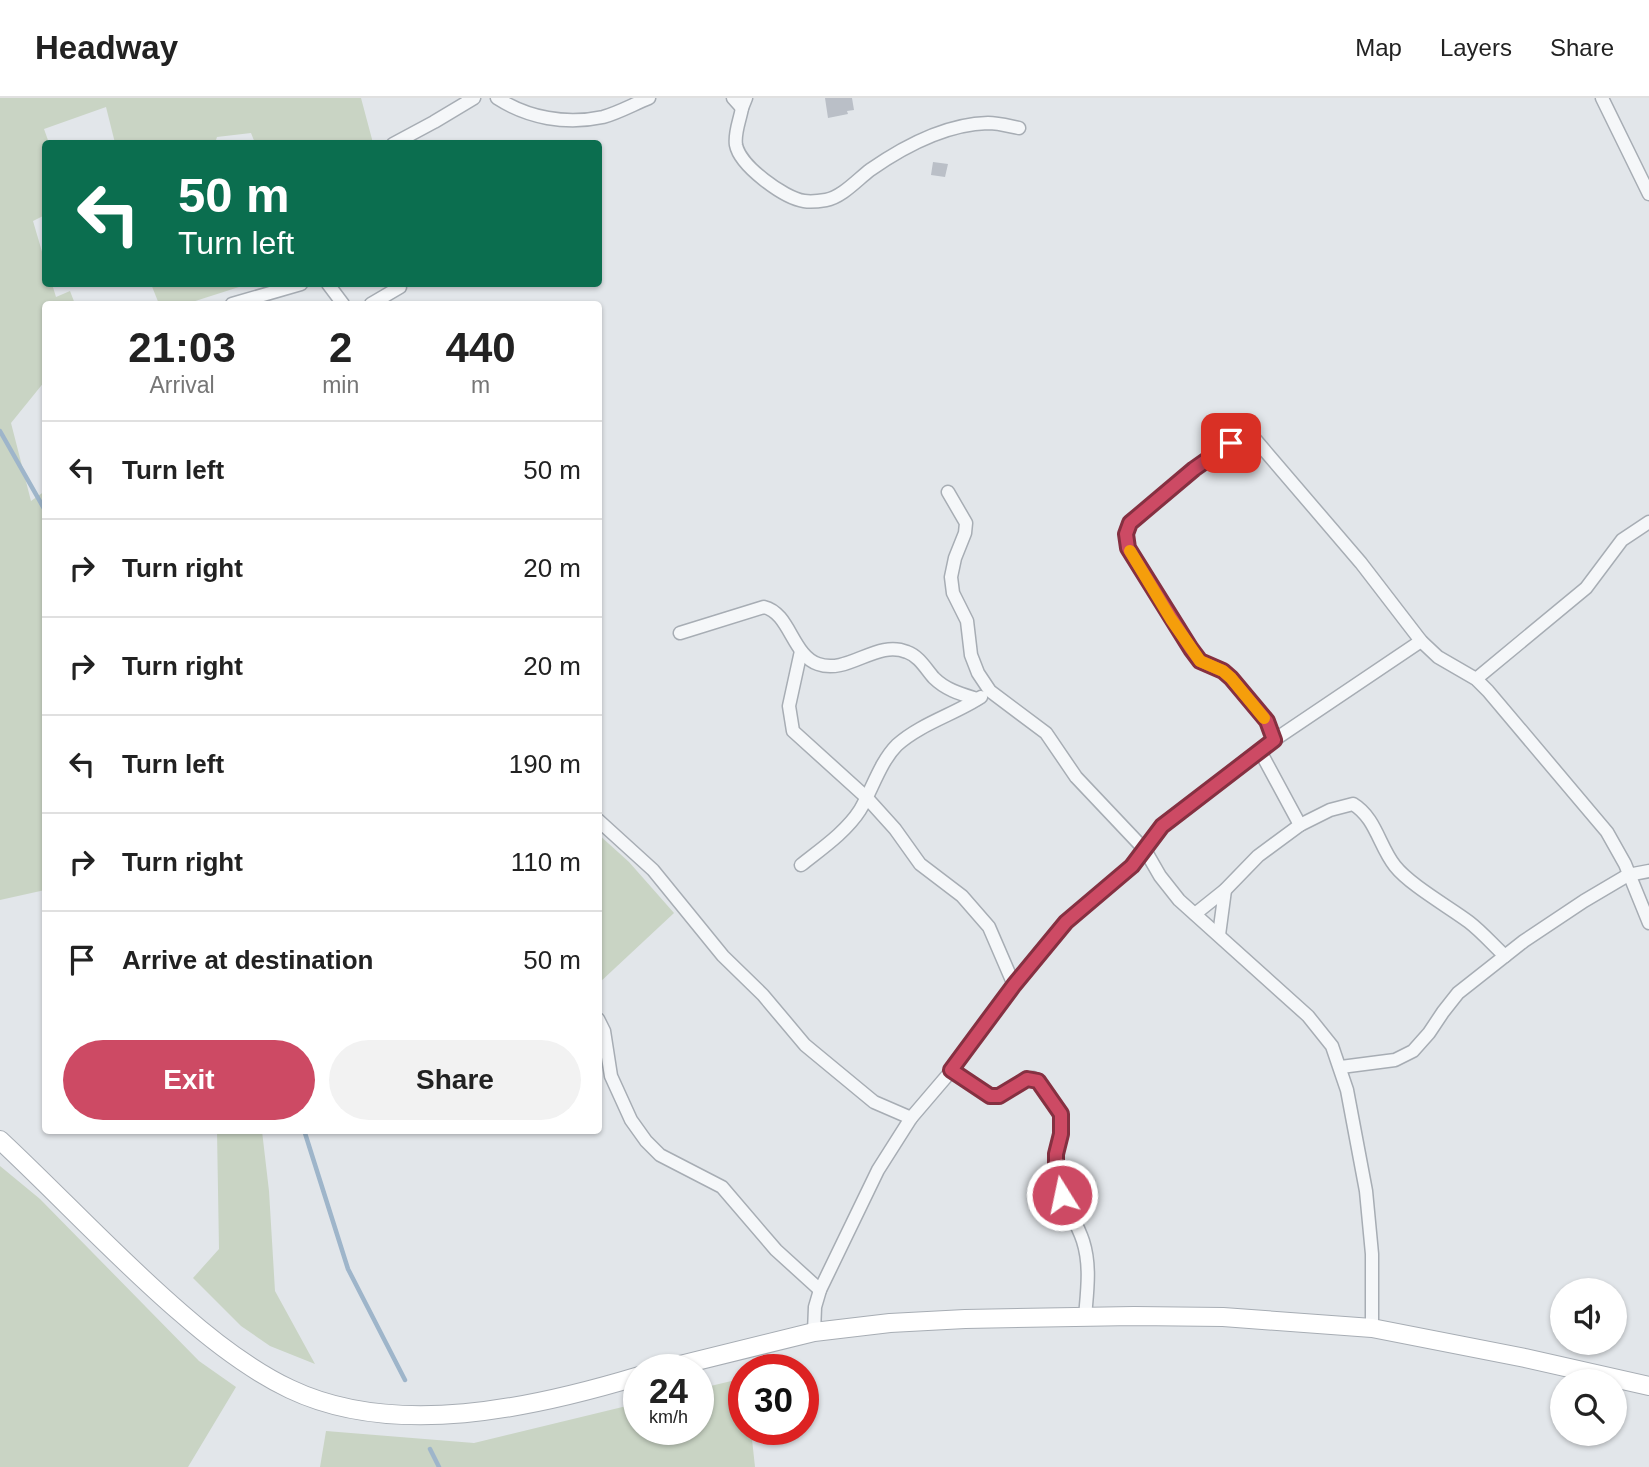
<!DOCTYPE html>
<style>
:root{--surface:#fff;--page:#f2f2f2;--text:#222;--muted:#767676;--line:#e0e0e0;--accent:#cd4a64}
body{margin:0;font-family:Arial,sans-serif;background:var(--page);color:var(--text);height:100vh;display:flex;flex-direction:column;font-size:26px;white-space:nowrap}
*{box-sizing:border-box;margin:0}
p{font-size:23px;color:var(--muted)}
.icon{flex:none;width:38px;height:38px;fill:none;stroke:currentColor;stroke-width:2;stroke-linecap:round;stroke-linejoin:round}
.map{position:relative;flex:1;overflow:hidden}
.details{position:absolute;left:42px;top:203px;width:560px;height:833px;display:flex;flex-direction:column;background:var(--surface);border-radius:7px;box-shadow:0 2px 5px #0004}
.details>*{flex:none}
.hud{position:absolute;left:42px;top:42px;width:560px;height:147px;border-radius:7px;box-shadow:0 2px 5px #0004;background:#0b6e4f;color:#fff;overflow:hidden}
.tools{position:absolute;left:1550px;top:1180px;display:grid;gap:14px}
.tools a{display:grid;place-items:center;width:77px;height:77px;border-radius:50%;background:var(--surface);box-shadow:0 2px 5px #0004;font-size:35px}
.speed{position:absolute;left:623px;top:1256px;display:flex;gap:14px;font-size:35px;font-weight:700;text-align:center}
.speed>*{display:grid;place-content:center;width:91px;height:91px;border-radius:50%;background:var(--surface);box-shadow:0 2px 5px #0004;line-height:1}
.speed small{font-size:18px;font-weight:400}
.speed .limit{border:10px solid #d22;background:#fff;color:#111}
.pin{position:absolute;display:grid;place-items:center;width:60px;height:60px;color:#fff;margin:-30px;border-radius:14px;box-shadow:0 4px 10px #0006}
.me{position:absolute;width:77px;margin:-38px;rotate:350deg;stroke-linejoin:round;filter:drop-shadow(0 0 5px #0008)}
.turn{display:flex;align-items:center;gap:24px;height:147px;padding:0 21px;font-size:32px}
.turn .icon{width:91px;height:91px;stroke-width:2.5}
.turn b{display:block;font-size:49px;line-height:60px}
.eta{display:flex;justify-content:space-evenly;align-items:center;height:119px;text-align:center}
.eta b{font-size:42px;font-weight:700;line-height:49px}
.cta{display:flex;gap:14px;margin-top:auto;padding:14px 21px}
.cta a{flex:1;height:80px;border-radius:42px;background:var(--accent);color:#fff;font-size:28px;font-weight:700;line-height:80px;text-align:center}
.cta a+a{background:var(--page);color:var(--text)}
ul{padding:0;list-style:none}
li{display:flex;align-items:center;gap:21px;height:98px;padding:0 21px;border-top:2px solid var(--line)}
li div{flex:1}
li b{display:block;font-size:26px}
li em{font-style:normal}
header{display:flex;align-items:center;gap:42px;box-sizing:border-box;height:98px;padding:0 35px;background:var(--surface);border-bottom:2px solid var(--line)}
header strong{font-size:33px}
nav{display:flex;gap:38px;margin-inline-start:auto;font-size:24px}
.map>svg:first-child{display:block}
</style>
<header>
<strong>Headway</strong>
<nav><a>Map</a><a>Layers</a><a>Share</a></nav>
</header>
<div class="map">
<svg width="1649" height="1369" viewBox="0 0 1649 1369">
<rect width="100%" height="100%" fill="#e2e6ea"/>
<g fill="#c9d4c4">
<path d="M0,0H361L373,45H255L251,35L217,39L215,45H115L106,9L44,31L49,45L46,46L45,117L33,123L45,164L46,186H52L56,199L70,193L75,206H46L45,283L11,325L31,403L45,393V792L0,802Z"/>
<path d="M151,186H239V189L186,206H159Z"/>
<path d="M598,736L629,764L674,815L599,885Z"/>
<path d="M217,1033H262L269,1093L275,1193L315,1266L270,1248L241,1228L193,1180L219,1151Z"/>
<path d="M0,1068L40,1101L199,1263L236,1289L188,1369H0Z"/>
<path d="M744,1280V1332H751L755,1369H320L326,1333L474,1345L639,1305V1332H698V1291Z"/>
</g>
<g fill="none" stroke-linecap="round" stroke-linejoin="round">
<g stroke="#9eb5ca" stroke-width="4.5">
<path d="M0,333L46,414"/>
<path d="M304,1032L348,1171L405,1282"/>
<path d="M430,1351L439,1369"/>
</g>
</g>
<g fill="#babfc7">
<path d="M825,0H852L854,12L847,13L848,16L828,20Z"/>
<path d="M933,64L948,66L945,79L931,77Z"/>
</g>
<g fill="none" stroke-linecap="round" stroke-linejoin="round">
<defs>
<g id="street">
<path d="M497,0C528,20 566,27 603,19C618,15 634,6 649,0"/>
<path d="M733,0L742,10L746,0"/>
<path d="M1602,0L1649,96"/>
<path d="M742,10C740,22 734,35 736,47C740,68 784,100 804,103C810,104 820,103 826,102C842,99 857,82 870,72C903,49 945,26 988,25C998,25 1009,28 1019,30"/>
<path d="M393,46L434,24L474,0"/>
<path d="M328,186L343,206"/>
<path d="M232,206L301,186"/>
<path d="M371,206L400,189"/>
<path d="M948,394L966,425L965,435L955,460L951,479L953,495L967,523L971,557L978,575L990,593L1046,635L1076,679L1145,752L1160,778L1179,802L1308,918L1332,948L1347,992L1366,1093L1372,1156V1230"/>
<path d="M680,535L764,509C790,515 792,557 818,566C848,577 877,541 907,554C919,558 926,571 934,580C946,592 961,596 977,601"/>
<path d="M801,553L789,608L793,633L867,700L895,731L920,766L962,798L989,829L1014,887"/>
<path d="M1476,581L1586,490L1622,442L1649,424"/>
<path d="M1274,642L1267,623L1231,580L1223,573L1200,563L1191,551L1128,450L1126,436L1130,425L1173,388L1215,354L1231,345L1254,340L1361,465L1421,543L1438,559L1476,581L1488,593L1607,734L1625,766L1649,825"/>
<path d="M1260,653L1300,727"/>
<path d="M598,722L653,772L723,858L763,897L805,947L874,1004L911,1020"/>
<path d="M801,767C821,751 846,734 860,712C872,692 880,664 897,647C920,626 955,616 981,599"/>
<path d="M1195,816L1225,792L1258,758L1300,727L1330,712L1353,706C1376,720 1379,748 1395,768C1410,787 1449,809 1469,824C1482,834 1493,847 1505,858"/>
<path d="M1219,837L1225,792"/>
<path d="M598,921L604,933L611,978L631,1022L646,1043L660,1057L722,1089L776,1152L820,1192"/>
<path d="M1341,969L1395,962L1413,953L1429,935L1443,914L1458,895L1524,843L1584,803L1628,777L1649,773"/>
<path d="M952,972L1014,887L1065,824L1132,768L1162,728L1274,642L1421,543"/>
<path d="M814,1234L815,1209L820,1192L878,1072L911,1020L952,972L990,998H999L1023,983L1033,980C1041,985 1046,993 1051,1000C1073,1034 1051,1044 1056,1078C1060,1101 1076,1121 1083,1143C1091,1168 1087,1194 1085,1219"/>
</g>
<g id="secondary">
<path d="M0,1042C61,1099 118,1161 181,1215C214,1244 250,1272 290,1291C395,1341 533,1310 639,1278"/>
<path d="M660,1272L814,1234L890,1225L965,1221L1134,1218L1223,1219L1372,1230L1525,1260L1649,1288"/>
</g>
</defs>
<use href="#street" stroke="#a7adb4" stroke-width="15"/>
<use href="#secondary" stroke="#a7adb4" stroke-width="20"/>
<use href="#street" stroke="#f5f7f9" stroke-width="12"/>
<use href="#secondary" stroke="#fff" stroke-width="18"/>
</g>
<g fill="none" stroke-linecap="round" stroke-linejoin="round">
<defs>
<path id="route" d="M1062,1097L1056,1078V1056L1061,1036V1016L1038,983L1027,981L999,998H990L951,972L1014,887L1066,824L1132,768L1162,728L1274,642L1267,623L1231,580L1223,573L1200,563L1191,551L1128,450L1126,436L1130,425L1194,371L1231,345"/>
</defs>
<use href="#route" stroke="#853041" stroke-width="18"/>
<use href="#route" stroke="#cd4a64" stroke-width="12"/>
<path stroke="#f59e0b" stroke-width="12" d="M1130,453L1171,521L1200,563L1223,573L1231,580L1264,620"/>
</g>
</svg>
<div class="tools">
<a><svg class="icon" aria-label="sound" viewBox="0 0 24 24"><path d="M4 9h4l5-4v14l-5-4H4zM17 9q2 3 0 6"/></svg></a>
<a><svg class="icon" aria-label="search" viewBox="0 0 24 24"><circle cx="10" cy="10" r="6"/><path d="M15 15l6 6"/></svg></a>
</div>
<div class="speed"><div>24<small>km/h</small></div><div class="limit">30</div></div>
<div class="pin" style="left:1231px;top:345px;background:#d93025"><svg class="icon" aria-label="arrive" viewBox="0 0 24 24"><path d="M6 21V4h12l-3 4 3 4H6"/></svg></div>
<svg class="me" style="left:1062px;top:1097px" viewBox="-20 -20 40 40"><circle r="17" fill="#cd4a64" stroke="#fff" stroke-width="3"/><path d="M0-11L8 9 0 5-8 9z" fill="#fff"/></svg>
<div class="hud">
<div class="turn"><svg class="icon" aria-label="left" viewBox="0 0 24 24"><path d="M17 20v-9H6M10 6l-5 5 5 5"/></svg><div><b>50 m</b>Turn left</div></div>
</div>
<section class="details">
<div class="eta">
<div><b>21:03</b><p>Arrival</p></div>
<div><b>2</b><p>min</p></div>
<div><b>440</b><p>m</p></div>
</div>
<ul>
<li><svg class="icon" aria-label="left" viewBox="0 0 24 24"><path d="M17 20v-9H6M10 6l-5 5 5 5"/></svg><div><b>Turn left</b></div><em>50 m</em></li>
<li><svg class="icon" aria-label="right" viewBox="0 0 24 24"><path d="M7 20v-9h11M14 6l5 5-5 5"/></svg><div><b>Turn right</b></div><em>20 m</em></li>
<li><svg class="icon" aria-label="right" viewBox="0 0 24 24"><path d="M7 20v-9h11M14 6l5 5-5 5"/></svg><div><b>Turn right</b></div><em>20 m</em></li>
<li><svg class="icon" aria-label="left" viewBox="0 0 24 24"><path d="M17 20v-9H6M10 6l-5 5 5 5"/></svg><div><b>Turn left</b></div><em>190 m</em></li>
<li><svg class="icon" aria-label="right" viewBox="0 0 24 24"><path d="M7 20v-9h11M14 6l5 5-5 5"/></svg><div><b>Turn right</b></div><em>110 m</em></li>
<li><svg class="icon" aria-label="arrive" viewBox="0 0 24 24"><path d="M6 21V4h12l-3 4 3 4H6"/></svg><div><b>Arrive at destination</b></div><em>50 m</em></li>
</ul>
<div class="cta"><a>Exit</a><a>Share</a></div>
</section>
</div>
